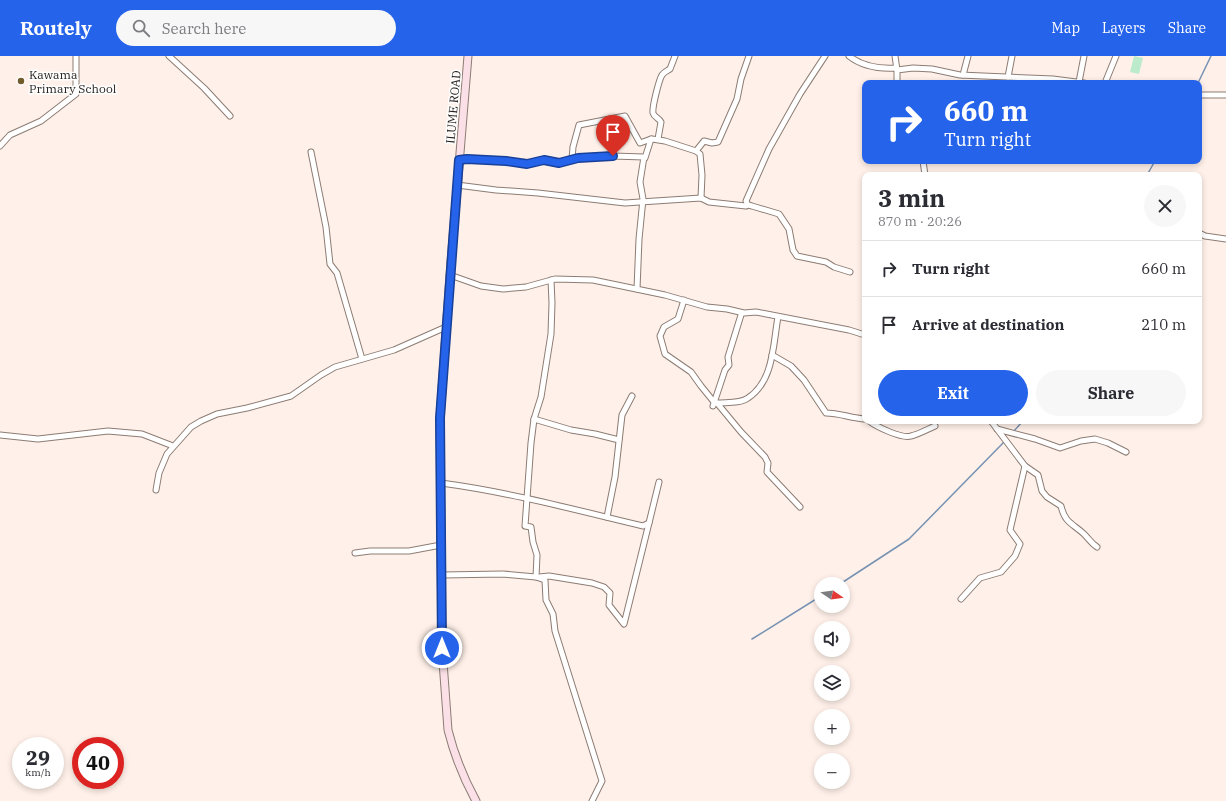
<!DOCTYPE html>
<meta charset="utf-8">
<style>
:root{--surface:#fff;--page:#f7f7f7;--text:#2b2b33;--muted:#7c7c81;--line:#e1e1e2;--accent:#2563eb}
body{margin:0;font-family:"IBM Plex Serif",serif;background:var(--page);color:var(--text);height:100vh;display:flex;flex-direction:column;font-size:15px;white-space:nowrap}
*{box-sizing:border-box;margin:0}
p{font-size:13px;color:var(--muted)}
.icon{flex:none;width:22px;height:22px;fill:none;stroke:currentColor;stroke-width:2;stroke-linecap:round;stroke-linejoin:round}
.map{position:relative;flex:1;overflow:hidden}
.details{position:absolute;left:862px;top:116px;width:340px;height:252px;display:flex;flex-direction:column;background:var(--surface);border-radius:8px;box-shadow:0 2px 6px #0003}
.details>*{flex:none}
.top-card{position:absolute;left:862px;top:24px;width:340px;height:84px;border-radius:8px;box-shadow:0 2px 6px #0003;background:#2563eb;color:#fff;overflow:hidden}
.needle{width:26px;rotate:103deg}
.buttons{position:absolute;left:814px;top:521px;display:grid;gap:8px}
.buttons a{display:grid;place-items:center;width:36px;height:36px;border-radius:50%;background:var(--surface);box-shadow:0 2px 6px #0003;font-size:20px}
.speed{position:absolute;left:12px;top:681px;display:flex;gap:8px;font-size:20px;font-weight:700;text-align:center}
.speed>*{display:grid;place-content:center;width:52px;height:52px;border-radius:50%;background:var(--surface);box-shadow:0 2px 6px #0003;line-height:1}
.speed small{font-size:10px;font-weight:400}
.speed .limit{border:6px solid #d22;background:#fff;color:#111}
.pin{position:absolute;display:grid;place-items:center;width:34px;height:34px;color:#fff;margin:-41px -17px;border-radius:50% 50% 50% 0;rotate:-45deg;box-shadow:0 0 4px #0007}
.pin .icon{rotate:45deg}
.me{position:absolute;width:44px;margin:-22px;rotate:0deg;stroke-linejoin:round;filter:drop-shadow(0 0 3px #0008)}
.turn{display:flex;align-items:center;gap:14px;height:84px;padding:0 16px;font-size:18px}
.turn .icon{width:52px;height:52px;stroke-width:2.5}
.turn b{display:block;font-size:28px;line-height:34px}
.round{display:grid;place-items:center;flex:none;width:42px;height:42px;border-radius:21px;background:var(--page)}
.headline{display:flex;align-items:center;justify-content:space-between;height:68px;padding:0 16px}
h1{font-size:24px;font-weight:700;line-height:30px}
.action{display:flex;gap:8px;margin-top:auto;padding:8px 16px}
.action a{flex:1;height:46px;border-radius:24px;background:var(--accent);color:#fff;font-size:16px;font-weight:700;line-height:46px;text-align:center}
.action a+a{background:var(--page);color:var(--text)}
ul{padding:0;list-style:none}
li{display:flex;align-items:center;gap:12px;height:56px;padding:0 16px;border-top:1px solid var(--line)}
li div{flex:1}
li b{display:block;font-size:15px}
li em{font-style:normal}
header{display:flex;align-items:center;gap:24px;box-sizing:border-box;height:56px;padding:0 20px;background:var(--accent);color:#fff}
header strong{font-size:19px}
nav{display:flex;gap:22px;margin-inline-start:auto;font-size:14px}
.search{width:280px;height:36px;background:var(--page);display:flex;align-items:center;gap:10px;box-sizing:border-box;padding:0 14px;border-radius:22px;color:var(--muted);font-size:15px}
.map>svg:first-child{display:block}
</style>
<header>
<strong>Routely</strong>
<div class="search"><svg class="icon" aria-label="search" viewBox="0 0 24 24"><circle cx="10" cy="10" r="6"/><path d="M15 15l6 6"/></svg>Search here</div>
<nav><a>Map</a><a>Layers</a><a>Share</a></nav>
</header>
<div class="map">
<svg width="1226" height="745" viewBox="0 0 1226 745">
<rect width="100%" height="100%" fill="#fff1e9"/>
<path fill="#bbebca" d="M1134,0L1143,2L1139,18L1130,16Z"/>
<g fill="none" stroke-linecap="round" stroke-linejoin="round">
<g stroke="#7792b3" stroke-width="1.5">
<path d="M1198,27L1211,0"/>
<path d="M1147,119L1155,105"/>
<path d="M1013,376L1023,365"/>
<path d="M840,528L909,483L1004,386"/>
<path d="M752,583L821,540"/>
</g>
<defs>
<g id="street">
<path d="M169,0L204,32L230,60"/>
<path d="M825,0L800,38L769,93L746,145L748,149L752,150L779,158L789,173L793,194L797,200L826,206L834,211L850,216"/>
<path d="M849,0C863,11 879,13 896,12"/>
<path d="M895,0L897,14V27"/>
<path d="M897,14L913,12L932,13L960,19L1053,23L1084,27"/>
<path d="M963,19L968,0"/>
<path d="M1008,21L1012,0"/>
<path d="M1079,26L1084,0"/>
<path d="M1105,27L1116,0"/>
<path d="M1199,39H1226"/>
<path d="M658,83L661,66C659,62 654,61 653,57C652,51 659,24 662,19C664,16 667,15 670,13L675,0"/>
<path d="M0,90L10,79L41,65L76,38V0"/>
<path d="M696,95L700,98L702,119L701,142"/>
<path d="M311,96L326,171L330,208L337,217L362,303"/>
<path d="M645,102L651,83H652L665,85L696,95L704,85L712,87L718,86L737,43L741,23L749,0"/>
<path d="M572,103L573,91L579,69L625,60L640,87L651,83"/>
<path d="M459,104L467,103L506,105L527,108L544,104L559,107L582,101L613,100L644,101L640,126L643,143L639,183L637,233"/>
<path d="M923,105L925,119"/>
<path d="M457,129L496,134L538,137L625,147L701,142L709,146L746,150"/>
<path d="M1199,177L1205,180L1226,183"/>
<path d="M450,219L481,230L503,233L526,231L555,223L593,224L665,239L707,251L727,253L744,257L756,256L849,274L865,279"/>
<path d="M551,224L552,247L551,278L541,341L534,363L531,387L525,470L531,471L533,486L537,499L536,521L545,524L546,544L553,558L555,575L602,725L592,745"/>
<path d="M684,244L678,263L664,271L660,280L665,298L691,316L701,330L714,346L717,347L741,376L765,401L768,407L767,416L800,451"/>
<path d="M772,299L791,310L804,324L826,357C839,357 851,362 865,363"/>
<path d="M717,347C726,346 740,348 748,342C774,325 773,288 778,261"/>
<path d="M713,350L725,314L729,309L728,301L741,259"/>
<path d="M534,363L571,374L595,378L619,384"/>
<path d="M869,365C877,371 902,383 911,380C919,378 928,373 935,370"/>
<path d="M997,373L1035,383L1060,392L1081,385L1095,383L1108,387L1126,396"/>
<path d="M0,379L38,383L108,375L142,378L173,390"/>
<path d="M1025,410L1038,419L1042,435L1047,441L1061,450C1065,467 1072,467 1084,478C1089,483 1091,487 1097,491"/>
<path d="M441,427C509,436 576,454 643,470L649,467L659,426"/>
<path d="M156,434L159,417L167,398L191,371L201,365L217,358L247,352L291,340L321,319L335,311L394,294L446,271"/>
<path d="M607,461L615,421L622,359L632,340"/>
<path d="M355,497L370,495H409L441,489"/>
<path d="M442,519L503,518L536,521"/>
<path d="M539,521L549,520L592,527L604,531L610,537L609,549L624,568L649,467"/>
<path d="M961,543L980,522L1001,516L1015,500L1020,488L1010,474L1025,410L991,365"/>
</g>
<path id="secondary" d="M468,0L451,206L440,362L442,592L448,674C454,698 464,723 476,745"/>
</defs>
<use href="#street" stroke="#8c7c74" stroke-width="7"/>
<use href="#secondary" stroke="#8c7c74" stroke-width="9"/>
<use href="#street" stroke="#fff" stroke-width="5"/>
<use href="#secondary" stroke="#fbe0e8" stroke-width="7"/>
</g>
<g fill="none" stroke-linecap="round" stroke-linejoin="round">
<defs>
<path id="route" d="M442,592L440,362L459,104L467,103L506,105L527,108L544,104L559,107L578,102L613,100"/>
</defs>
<use href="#route" stroke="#184099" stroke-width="10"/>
<use href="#route" stroke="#2563eb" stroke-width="7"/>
</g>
<circle fill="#715c2b" stroke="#fff" stroke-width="1.5" cx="21" cy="25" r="4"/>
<g text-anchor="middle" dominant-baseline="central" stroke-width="3" stroke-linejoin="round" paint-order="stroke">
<g font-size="12" fill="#241e1b" stroke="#fff" text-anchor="start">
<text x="29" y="18">Kawama<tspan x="29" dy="14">Primary School</tspan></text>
</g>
<g font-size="12" fill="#241e1b" stroke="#fff">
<text transform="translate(453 51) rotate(-85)">ILUME ROAD</text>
</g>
</g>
</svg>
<div class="buttons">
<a><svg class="needle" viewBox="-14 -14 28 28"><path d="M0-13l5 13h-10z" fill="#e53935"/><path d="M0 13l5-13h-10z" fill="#7c7c81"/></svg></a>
<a><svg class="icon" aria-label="sound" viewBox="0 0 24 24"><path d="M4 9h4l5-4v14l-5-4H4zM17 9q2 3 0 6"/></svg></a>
<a><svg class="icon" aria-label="layers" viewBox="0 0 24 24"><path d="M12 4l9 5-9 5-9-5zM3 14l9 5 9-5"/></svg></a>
<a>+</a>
<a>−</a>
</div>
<div class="speed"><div>29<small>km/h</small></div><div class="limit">40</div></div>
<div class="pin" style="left:613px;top:100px;background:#d93025"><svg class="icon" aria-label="arrive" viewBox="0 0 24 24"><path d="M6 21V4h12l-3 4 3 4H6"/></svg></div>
<svg class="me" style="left:442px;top:592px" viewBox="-20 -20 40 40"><circle r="17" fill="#2563eb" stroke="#fff" stroke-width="3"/><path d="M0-11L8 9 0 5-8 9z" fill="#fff"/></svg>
<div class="top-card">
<div class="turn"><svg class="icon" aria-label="right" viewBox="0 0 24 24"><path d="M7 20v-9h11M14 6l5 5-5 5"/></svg><div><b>660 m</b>Turn right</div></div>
</div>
<section class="details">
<div class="headline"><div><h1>3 min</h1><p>870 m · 20:26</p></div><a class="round"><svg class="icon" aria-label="close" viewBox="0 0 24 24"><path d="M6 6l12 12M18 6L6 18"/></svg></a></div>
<ul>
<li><svg class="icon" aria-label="right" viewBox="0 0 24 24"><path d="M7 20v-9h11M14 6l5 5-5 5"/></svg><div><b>Turn right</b></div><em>660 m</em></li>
<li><svg class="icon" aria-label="arrive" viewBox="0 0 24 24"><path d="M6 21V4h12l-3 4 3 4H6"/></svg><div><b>Arrive at destination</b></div><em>210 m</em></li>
</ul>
<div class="action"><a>Exit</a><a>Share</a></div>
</section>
</div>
